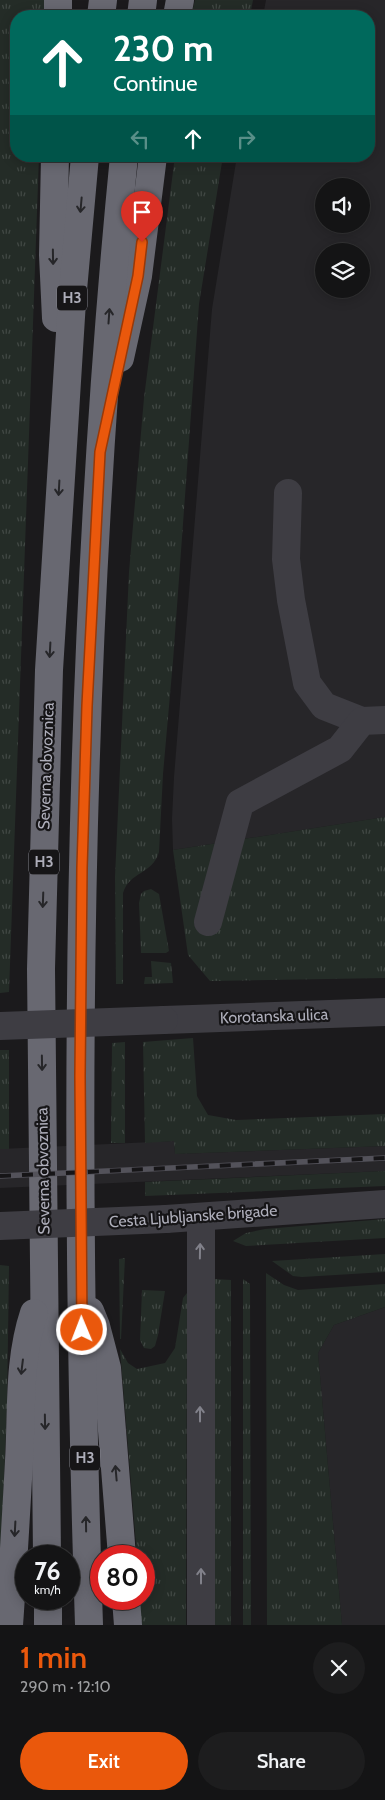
<!DOCTYPE html>
<meta charset="utf-8">
<style>
:root{--surface:#141415;--page:#1d1d1e;--text:#f1f3f6;--muted:#9d9ea0;--line:#333334;--accent:#ea580c}
body{margin:0;font-family:Cabin,sans-serif;background:var(--page);color:var(--text);height:100vh;display:flex;flex-direction:column;font-size:19px;white-space:nowrap}
*{box-sizing:border-box;margin:0}
p{font-size:16px;color:var(--muted)}
.icon{flex:none;width:28px;height:28px;fill:none;stroke:currentColor;stroke-width:2;stroke-linecap:round;stroke-linejoin:round}
.map{position:relative;height:1625px;overflow:hidden}
.panel{display:flex;flex-direction:column;background:var(--surface);flex:1}
.panel>*{flex:none}
.top-card{position:absolute;left:10px;top:10px;width:365px;height:152px;border-radius:20px;box-shadow:0 2px 12px #0003,0 0 0 1px var(--line);background:#00695c;color:#fff;overflow:hidden}
.buttons{position:absolute;left:315px;top:178px;display:grid;gap:10px}
.buttons a{display:grid;place-items:center;width:55px;height:55px;border-radius:50%;background:var(--surface);box-shadow:0 2px 12px #0003,0 0 0 1px var(--line);font-size:25px}
.speed{position:absolute;left:15px;top:1545px;display:flex;gap:10px;font-size:25px;font-weight:700;text-align:center}
.speed>*{display:grid;place-content:center;width:65px;height:65px;border-radius:50%;background:var(--surface);box-shadow:0 2px 12px #0003,0 0 0 1px var(--line);line-height:1}
.speed small{font-size:12px;font-weight:400}
.speed .limit{border:8px solid #d22;background:#fff;color:#111}
.pin{position:absolute;display:grid;place-items:center;width:42px;height:42px;color:#fff;margin:-51px -21px;border-radius:50% 50% 50% 0;rotate:-45deg;box-shadow:0 0 5px #0007}
.pin .icon{rotate:45deg}
.me{position:absolute;width:55px;margin:-28px;rotate:359deg;stroke-linejoin:round;filter:drop-shadow(0 0 4px #0008)}
.turn{display:flex;align-items:center;gap:18px;height:105px;padding:0 20px;font-size:22px}
.turn .icon{width:65px;height:65px;stroke-width:2.5}
.turn b{display:block;font-size:35px;line-height:42px}
.lanes{display:flex;align-items:center;height:48px;padding:0 20px;background:#0003;justify-content:center;gap:25px;direction:ltr}
.lanes .off{opacity:.35}
.round{display:grid;place-items:center;flex:none;width:52px;height:52px;border-radius:26px;background:var(--page)}
.summary{display:flex;align-items:center;justify-content:space-between;height:85px;padding:0 20px}
h1{font-size:30px;font-weight:600;line-height:38px;color:var(--accent)}
.primary-button{display:flex;gap:10px;margin-top:auto;padding:10px 20px}
.primary-button a{flex:1;height:58px;border-radius:30px;background:var(--accent);color:#fff;font-size:20px;font-weight:600;line-height:58px;text-align:center}
.primary-button a+a{background:var(--page);color:var(--text)}
.map>svg:first-child{display:block}
</style>
<div class="map">
<svg width="385" height="1625" viewBox="0 0 385 1625">
<defs>
<pattern id="grass-tufts" width="24" height="20" patternUnits="userSpaceOnUse" patternTransform="scale(1.25)"><rect width="24" height="20" fill="#242c27"/><path d="M3 7l-1-3M5 7V3M7 7l1-3M15 17l-1-3M17 17v-4M19 17l1-3" fill="none" stroke="#414844"/></pattern>
</defs>
<rect width="100%" height="100%" fill="#1b1a1c"/>
<g fill="#272629" fill-rule="evenodd">
<path d="M266,0H385V817L173,850L172,819L174,777L212,309L237,156H369V16H263ZM324,186H361V224H324ZM324,251H361V289H324Z"/>
<path d="M174,1141L175,1154L385,1146V1171L0,1188V1149Z"/>
<path d="M385,1307V1625H342L318,1353L334,1325Z"/>
</g>
<g fill="url(#grass-tufts)">
<path d="M0,0H45V16H16V156H39L9,992L0,993Z"/>
<path d="M195,0H253L250,16H191Z"/>
<path d="M175,156H223L199,304L173,661L163,774L159,852C152,875 130,871 123,893V984H116L115,877L129,572L144,398Z"/>
<path d="M385,817V978L210,981L188,955L173,850Z"/>
<path d="M151,889L159,894L169,951L166,953H141L139,903L141,894L144,891Z"/>
<path d="M151,961L171,963L173,983L144,984L145,977H152Z"/>
<path d="M193,1038L197,1096L208,1115L236,1120L385,1114V1146L175,1154L174,1141L145,1143L143,1042Z"/>
<path d="M125,1042V1143H111L112,1043Z"/>
<rect x="0" y="1050" width="9" height="99"/>
<path d="M385,1171V1186L145,1196V1182Z"/>
<path d="M385,1219V1238L246,1246L233,1241L246,1233L265,1229Z"/>
<path d="M385,1254V1272L302,1277L293,1276L272,1261Z"/>
<path d="M125,1258L121,1339H120L119,1259Z"/>
<path d="M0,1265L9,1266L7,1408L0,1577Z"/>
<path d="M266,1273L284,1285L298,1290L385,1284V1307L334,1325L318,1353L342,1625H267Z"/>
<path d="M214,1279L231,1280V1625H213Z"/>
<path d="M243,1279L250,1284L251,1625H243Z"/>
<path d="M142,1290L165,1291L158,1335L155,1346L151,1349L144,1348L140,1340Z"/>
<path d="M187,1293L186,1625H137L135,1599H144V1556H137L120,1349L128,1363L137,1369L165,1363L175,1348L183,1298Z"/>
</g>
<g fill="none" stroke-linecap="round" stroke-linejoin="round">
<g stroke="#3e3d43" stroke-width="28">
<path d="M288,493L286,559L291,600L307,683L324,706L362,721"/>
<path d="M208,922L240,803L340,749L362,721L385,720"/>
<path d="M164,1020L385,1012"/>
<path d="M166,1219L385,1204"/>
<path d="M201,1625V1218"/>
</g>
<g stroke="#686871" stroke-width="28">
<path d="M58,16V0"/>
<path d="M101,16L103,0"/>
<path d="M141,16L143,0"/>
<path d="M177,16L180,0"/>
<path d="M55,156L53,255L56,318"/>
<path d="M120,358L138,276L153,156"/>
<path d="M90,1311L96,1326L107,1368L122,1556"/>
<path d="M47,1556L41,969L49,670L72,301L85,156"/>
<path d="M48,1599V1625"/>
<path d="M126,1599L128,1625"/>
<path d="M9,1625C13,1570 16,1516 19,1461C22,1411 18,1361 34,1313"/>
<path d="M89,1625C73,1135 76,644 124,156"/>
</g>
<defs>
<path id="rail" d="M0,1176L385,1158"/>
</defs>
<use href="#rail" stroke="#53525a" stroke-width="5.5"/>
<use href="#rail" stroke="#161517" stroke-width="4" stroke-dasharray="11" stroke-linecap="butt"/>
<g stroke="#3e3d43" stroke-width="28">
<path d="M0,1026L164,1020"/>
<path d="M0,1226L166,1219"/>
</g>
</g>
<defs><path id="oneway-shaft" d="M-6 0H5M1.5-3L5.5 0L1.5 3" fill="none" stroke-width="1.6" stroke-linecap="round" stroke-linejoin="round" transform="scale(1.25)"/></defs>
<g stroke="#262629">
<use href="#oneway-shaft" transform="translate(81 205) rotate(95)"/>
<use href="#oneway-shaft" transform="translate(53 257) rotate(89)"/>
<use href="#oneway-shaft" transform="translate(109 316) rotate(-86)"/>
<use href="#oneway-shaft" transform="translate(59 488) rotate(93)"/>
<use href="#oneway-shaft" transform="translate(50 650) rotate(93)"/>
<use href="#oneway-shaft" transform="translate(43 900) rotate(92)"/>
<use href="#oneway-shaft" transform="translate(42 1063) rotate(89)"/>
<use href="#oneway-shaft" transform="translate(22 1367) rotate(97)"/>
<use href="#oneway-shaft" transform="translate(45 1422) rotate(89)"/>
<use href="#oneway-shaft" transform="translate(116 1473) rotate(-95)"/>
<use href="#oneway-shaft" transform="translate(86 1524) rotate(-91)"/>
<use href="#oneway-shaft" transform="translate(15 1529) rotate(93)"/>
</g>
<g stroke="#81818a">
<use href="#oneway-shaft" transform="translate(200 1251) rotate(-89)"/>
<use href="#oneway-shaft" transform="translate(200 1414) rotate(-90)"/>
<use href="#oneway-shaft" transform="translate(201 1576) rotate(-90)"/>
</g>
<g fill="none" stroke-linecap="round" stroke-linejoin="round">
<defs>
<path id="route" d="M82,1330L80,1076L82,868L87,706L100,452L138,276L142,242"/>
</defs>
<use href="#route" stroke="#983908" stroke-width="12"/>
<use href="#route" stroke="#ea580c" stroke-width="9"/>
</g>
<g text-anchor="middle" dominant-baseline="central" stroke-width="4.5" stroke-linejoin="round" paint-order="stroke">
<g fill="#161517" stroke="#808089" stroke-width="1">
<rect x="57" y="285.5" width="30" height="25" rx="4"/>
<rect x="29" y="849.5" width="30" height="25" rx="4"/>
<rect x="70" y="1445.5" width="30" height="25" rx="4"/>
</g>
<g font-size="15" font-weight="bold" fill="#aeaeba">
<text x="72" y="298">H3</text>
<text x="44" y="862">H3</text>
<text x="85" y="1458">H3</text>
</g>
<g font-size="16" fill="#aeaeba" stroke="#161517">
<text transform="translate(46 766) rotate(-88)">Severna obvoznica</text>
<text transform="translate(274 1016) rotate(-2)">Korotanska ulica</text>
<text transform="translate(43 1171) rotate(-91)">Severna obvoznica</text>
<text transform="translate(193 1216) rotate(-4)">Cesta Ljubljanske brigade</text>
</g>
</g>
</svg>
<div class="buttons">
<a><svg class="icon" aria-label="sound" viewBox="0 0 24 24"><path d="M4 9h4l5-4v14l-5-4H4zM17 9q2 3 0 6"/></svg></a>
<a><svg class="icon" aria-label="layers" viewBox="0 0 24 24"><path d="M12 4l9 5-9 5-9-5zM3 14l9 5 9-5"/></svg></a>
</div>
<div class="speed"><div>76<small>km/h</small></div><div class="limit">80</div></div>
<div class="pin" style="left:142px;top:242px;background:#d93025"><svg class="icon" aria-label="arrive" viewBox="0 0 24 24"><path d="M6 21V4h12l-3 4 3 4H6"/></svg></div>
<svg class="me" style="left:82px;top:1330px" viewBox="-20 -20 40 40"><circle r="17" fill="#ea580c" stroke="#fff" stroke-width="3"/><path d="M0-11L8 9 0 5-8 9z" fill="#fff"/></svg>
<div class="top-card">
<div class="turn"><svg class="icon" aria-label="ahead" viewBox="0 0 24 24"><path d="M12 20V5M6 11l6-6 6 6"/></svg><div><b>230 m</b>Continue</div></div>
<div class="lanes"><svg class="icon off" aria-label="left" viewBox="0 0 24 24"><path d="M17 20v-9H6M10 6l-5 5 5 5"/></svg><svg class="icon" aria-label="ahead" viewBox="0 0 24 24"><path d="M12 20V5M6 11l6-6 6 6"/></svg><svg class="icon off" aria-label="right" viewBox="0 0 24 24"><path d="M7 20v-9h11M14 6l5 5-5 5"/></svg></div>
</div>
</div>
<section class="panel">
<div class="summary"><div><h1>1 min</h1><p>290 m · 12:10</p></div><a class="round"><svg class="icon" aria-label="close" viewBox="0 0 24 24"><path d="M6 6l12 12M18 6L6 18"/></svg></a></div>
<div class="primary-button"><a>Exit</a><a>Share</a></div>
</section>
